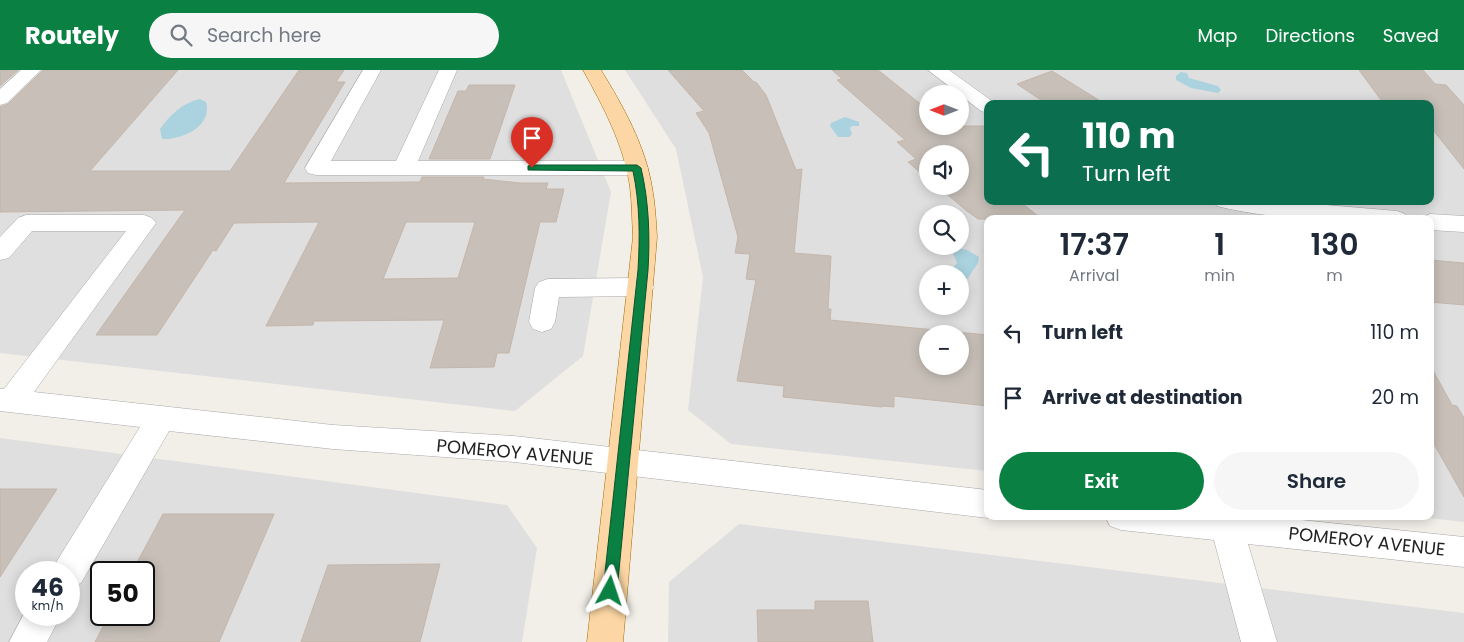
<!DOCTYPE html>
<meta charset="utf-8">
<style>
:root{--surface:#fff;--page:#f6f6f7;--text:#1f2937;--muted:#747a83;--accent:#0b8043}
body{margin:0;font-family:Poppins,sans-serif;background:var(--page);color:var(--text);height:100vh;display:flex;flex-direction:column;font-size:19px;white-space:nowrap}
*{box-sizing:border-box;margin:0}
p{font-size:16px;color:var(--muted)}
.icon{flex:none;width:28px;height:28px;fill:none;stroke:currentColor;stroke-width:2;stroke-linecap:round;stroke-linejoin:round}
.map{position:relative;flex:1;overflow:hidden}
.sheet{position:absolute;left:984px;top:145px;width:450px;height:305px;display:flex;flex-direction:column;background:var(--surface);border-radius:10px;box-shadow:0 2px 12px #0003}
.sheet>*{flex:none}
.hud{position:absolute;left:984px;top:30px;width:450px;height:105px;border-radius:10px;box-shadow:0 2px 12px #0003;background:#0b6e4f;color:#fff;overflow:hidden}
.needle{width:32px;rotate:270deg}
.tools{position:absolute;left:919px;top:15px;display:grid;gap:10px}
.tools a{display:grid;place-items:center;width:50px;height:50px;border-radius:50%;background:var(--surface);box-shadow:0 2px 12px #0003;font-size:25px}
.speed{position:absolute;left:15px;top:491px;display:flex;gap:10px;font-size:25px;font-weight:700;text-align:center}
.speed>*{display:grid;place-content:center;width:65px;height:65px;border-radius:50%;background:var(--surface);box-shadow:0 2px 12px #0003;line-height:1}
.speed small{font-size:12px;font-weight:400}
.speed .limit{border:2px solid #111;border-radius:8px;background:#fff;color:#111}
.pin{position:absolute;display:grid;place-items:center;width:42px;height:42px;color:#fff;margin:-51px -21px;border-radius:50% 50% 50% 0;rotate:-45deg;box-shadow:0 0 5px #0007}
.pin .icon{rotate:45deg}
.me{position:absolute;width:55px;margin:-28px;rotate:5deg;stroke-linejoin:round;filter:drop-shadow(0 0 4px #0008)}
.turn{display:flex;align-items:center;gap:18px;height:105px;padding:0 15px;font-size:22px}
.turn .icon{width:65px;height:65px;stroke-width:2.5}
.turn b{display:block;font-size:35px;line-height:42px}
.eta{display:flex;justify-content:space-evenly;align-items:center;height:85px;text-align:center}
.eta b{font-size:30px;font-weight:600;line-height:35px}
.primary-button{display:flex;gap:10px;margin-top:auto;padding:10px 15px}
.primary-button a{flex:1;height:58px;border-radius:30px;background:var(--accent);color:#fff;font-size:20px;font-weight:600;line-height:58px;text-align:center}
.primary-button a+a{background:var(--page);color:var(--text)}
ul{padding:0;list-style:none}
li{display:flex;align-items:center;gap:15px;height:65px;padding:0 15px}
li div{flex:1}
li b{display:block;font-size:19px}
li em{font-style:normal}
header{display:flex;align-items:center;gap:30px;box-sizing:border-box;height:70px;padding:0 25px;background:var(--accent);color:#fff}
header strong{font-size:24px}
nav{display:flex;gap:28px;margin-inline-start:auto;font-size:18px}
.search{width:350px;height:45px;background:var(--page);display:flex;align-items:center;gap:12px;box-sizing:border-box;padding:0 18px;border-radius:28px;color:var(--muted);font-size:19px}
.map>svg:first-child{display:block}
</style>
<header>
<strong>Routely</strong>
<div class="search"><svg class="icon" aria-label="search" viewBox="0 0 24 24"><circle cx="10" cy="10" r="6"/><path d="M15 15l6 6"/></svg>Search here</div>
<nav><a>Map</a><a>Directions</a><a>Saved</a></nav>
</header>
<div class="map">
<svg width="1464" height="572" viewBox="0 0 1464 572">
<rect width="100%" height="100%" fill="#f2efe9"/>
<g fill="#e0dfdf" fill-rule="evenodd">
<path d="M0,0H561L611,122L583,286L515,341L0,283Z"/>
<path d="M625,0H1464V452L1410,446H1430V149H988L987,401L731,374L688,340L703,207L676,79ZM928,24H960V56H928ZM988,34H1430V131H988ZM928,84H960V116H928ZM928,144H960V176H928ZM928,204H960V236H928ZM928,264H960V296H928Z"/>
<path d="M0,368L507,435L537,478L522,572H0ZM26,502H69V545H26ZM101,502H144V545H101Z"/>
<path d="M739,454L1464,543V572H668L669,512Z"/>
</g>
<g fill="#aad3df">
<path d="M1181,2L1187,3L1189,8L1218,16L1221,20L1218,23L1191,18L1176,10V6Z"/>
<path d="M200,29L206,32C213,56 182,70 162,69L160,59C170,45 182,33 200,29Z"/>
<path d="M845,47L859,52V56H852L850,58L852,64L849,67H838L830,56L831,53Z"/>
<path d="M959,178L967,180L979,187L978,193L968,208L960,210V204H951L950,201L957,193L953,183Z"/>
</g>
<g fill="#c7bfb8" stroke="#c4b6ab" fill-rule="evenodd">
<path d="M0,0H18L0,16Z"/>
<path d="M43,0H178L90,101H230L299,0H344L336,12H345L284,113L420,112L422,107H484L483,109L520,113H548L546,119H564L556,152H540L509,283H497L494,297L430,298L444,250L314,251L313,255L266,256L319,152L234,153L216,181L213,180L157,265H96L185,140L0,142V37L8,34ZM406,152H475L458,208L383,209Z"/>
<path d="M668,0H742L754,12H756L766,25L796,100L802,99L794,183L831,186L828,239H831L830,250L988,265V336L894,326V337L881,336L882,337L783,327L784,316L737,311L756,210L746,209L750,184L735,183L738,167L709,63L696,43L704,41ZM928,264H960V296H928Z"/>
<path d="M832,0H878L928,40V56H988V131H1019L1042,149H978L967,141L937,116H960V84H928V109L908,92L916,89L897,72L905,70L837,10L842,9Z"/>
<path d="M1359,0H1423L1435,14L1446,15L1464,35V99L1430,56V34H1384Z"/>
<path d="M1052,1L1105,34H1047L1017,14Z"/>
<path d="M469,15H515L490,89H429L458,21H466Z"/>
<path d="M1430,190L1464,193V235L1430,232Z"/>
<path d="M1430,295L1452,335L1457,336L1464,348V427L1430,367Z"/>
<path d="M0,419H57L0,507Z"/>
<path d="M163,444H274L219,572H95L109,545H144V502H132Z"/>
<path d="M440,494L420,572H301L328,495Z"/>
<path d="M815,531H868L873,572H758L757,540H815Z"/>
</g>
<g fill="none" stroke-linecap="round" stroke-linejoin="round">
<defs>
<g id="minor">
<path d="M21,0H41L7,33L0,35V19Z"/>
<path d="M363,0H381L331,91H396L439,0H457L418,91H637L645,93L648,98L645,103L637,105H316L308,103L305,98Z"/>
<path d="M928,0H949L996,34H988V43L981,41Z"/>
<path d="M1214,131H1279L1397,141L1405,144L1409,149C1345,149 1279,152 1217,136Z"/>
<path d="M1430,144L1464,146V162L1430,160V149H1420Z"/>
<path d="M26,145H144L152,148L156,153L34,322L333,355L514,366L988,420V446H993L988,448L514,392L333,379L169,361L81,513L69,518V502H52L57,491L140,357L0,341V319H4L126,161H32L9,188L0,190V167L18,148Z"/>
<path d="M641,208L650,211L654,217L650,223L641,226L559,227L555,252L551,259L542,262L533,259L529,252L535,218L539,212L548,209Z"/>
<path d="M1105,446H1264L1464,467V497L1248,474L1277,572H1241L1214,470L1121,460L1110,456Z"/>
<path d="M26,540V545H61L47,572H9Z"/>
</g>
<path id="major" d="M583,0H601C623,36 645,75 652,117C655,133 656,150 657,167L623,572H587L633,167C632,150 632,133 630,117C624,75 603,36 583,0Z"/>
</defs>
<use href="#minor" stroke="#a9a9a9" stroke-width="1"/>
<use href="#major" stroke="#a06b00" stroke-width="1"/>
<use href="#minor" fill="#fff" fill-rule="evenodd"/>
<use href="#major" fill="#fcd6a4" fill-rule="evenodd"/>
</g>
<path fill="#0b8043" stroke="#07532c" d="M532,95H637L641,98C649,132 650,166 648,200L617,521L615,526L610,528L605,526L603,521L638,200C640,167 640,134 633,101L528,100V96Z"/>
<g text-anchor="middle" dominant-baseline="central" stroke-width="4" stroke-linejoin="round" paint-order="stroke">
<g font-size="18" fill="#222" stroke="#fff">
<text transform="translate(515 382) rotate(5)">POMEROY AVENUE</text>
<text transform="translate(1367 471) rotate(6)">POMEROY AVENUE</text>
</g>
</g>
</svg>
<div class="tools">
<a><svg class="needle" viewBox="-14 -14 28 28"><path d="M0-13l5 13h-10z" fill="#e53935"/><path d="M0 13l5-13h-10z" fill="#747a83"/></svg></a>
<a><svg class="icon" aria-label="sound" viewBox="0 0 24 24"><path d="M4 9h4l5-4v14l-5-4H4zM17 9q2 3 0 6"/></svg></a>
<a><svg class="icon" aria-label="search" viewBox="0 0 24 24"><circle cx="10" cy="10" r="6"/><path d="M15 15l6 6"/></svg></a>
<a>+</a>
<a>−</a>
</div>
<div class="speed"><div>46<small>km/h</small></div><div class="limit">50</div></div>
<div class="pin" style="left:532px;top:98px;background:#d93025"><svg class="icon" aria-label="arrive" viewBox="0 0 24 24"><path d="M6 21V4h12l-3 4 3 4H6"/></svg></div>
<svg class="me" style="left:610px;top:521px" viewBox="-20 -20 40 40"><path d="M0-17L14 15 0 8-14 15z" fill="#0b8043" stroke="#fff" stroke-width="4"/></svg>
<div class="hud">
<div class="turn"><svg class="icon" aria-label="left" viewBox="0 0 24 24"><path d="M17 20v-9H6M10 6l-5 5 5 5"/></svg><div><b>110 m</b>Turn left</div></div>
</div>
<section class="sheet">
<div class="eta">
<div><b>17:37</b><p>Arrival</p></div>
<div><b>1</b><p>min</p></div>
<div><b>130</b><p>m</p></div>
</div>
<ul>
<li><svg class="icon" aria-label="left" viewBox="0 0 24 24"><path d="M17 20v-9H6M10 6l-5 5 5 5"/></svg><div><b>Turn left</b></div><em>110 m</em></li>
<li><svg class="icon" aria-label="arrive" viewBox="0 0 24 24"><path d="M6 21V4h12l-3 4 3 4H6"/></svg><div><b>Arrive at destination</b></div><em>20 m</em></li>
</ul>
<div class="primary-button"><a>Exit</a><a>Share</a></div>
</section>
</div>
